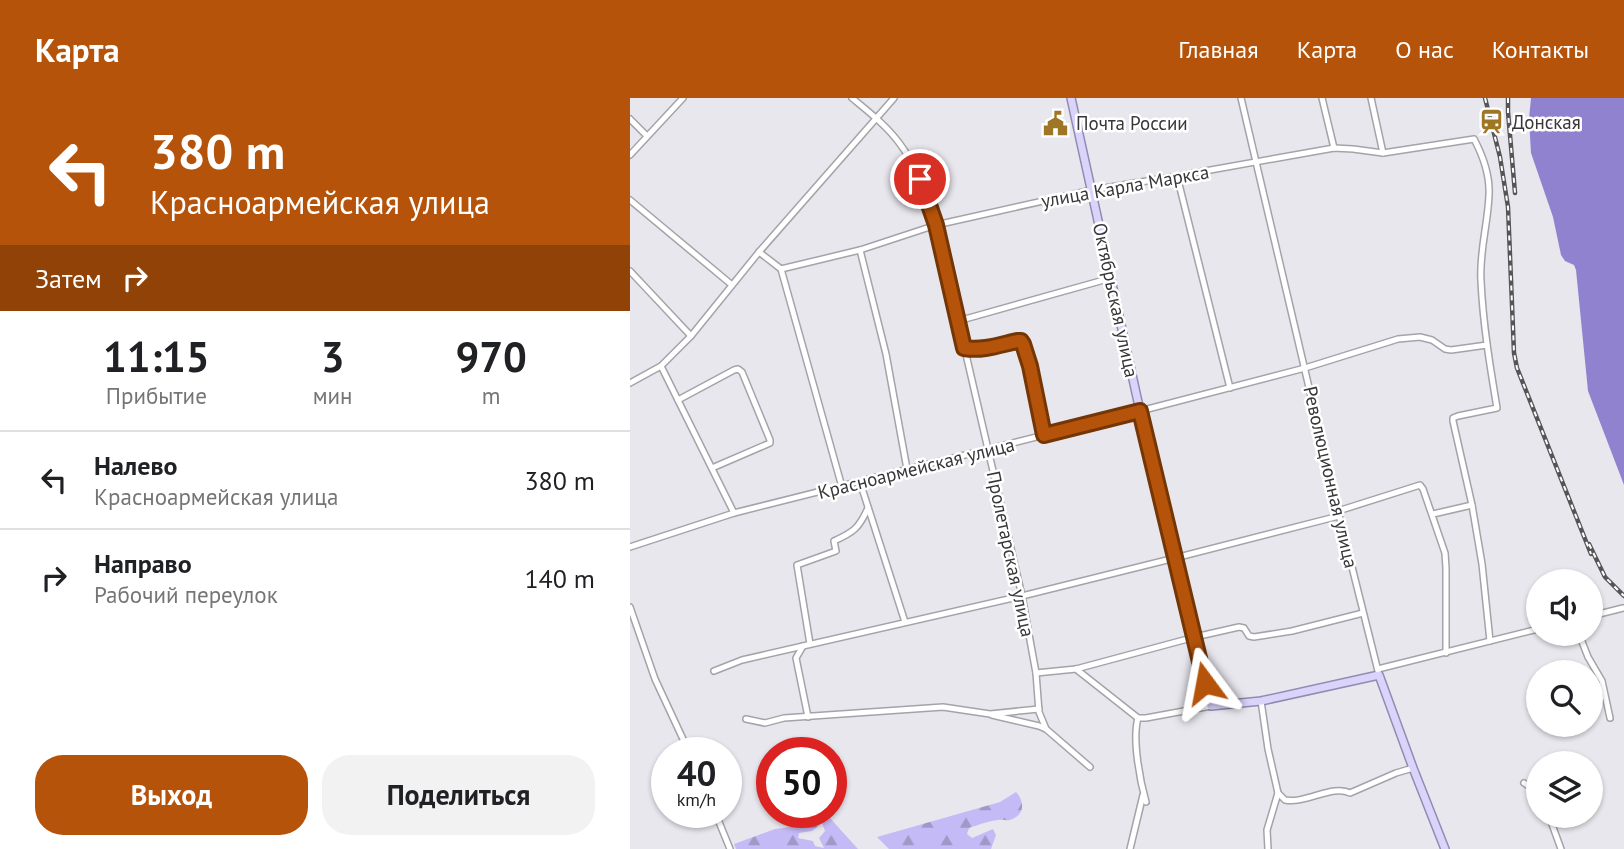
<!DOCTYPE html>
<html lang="ru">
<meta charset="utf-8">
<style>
:root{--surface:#fff;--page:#f2f2f2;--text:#202124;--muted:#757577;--line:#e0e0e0;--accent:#b45309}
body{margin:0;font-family:"PT Sans",sans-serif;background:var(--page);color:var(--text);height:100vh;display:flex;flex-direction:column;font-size:26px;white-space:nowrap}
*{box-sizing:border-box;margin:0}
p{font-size:23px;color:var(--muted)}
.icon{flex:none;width:38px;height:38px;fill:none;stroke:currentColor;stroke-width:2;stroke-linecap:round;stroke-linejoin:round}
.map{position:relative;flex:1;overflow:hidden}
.panel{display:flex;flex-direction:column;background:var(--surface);width:630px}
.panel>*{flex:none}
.top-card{background:#b45309;color:#fff;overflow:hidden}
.tools{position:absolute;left:896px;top:471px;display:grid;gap:14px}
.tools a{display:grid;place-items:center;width:77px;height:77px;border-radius:50%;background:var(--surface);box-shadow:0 2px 5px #0004;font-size:35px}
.speed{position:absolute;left:21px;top:639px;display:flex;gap:14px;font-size:35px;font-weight:700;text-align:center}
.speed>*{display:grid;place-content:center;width:91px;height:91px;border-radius:50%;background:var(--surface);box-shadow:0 2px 5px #0004;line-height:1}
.speed small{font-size:18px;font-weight:400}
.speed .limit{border:10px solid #d22;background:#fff;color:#111}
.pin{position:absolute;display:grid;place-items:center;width:60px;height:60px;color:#fff;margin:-30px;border:4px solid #fff;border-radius:50%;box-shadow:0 2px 7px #0007}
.me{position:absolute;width:77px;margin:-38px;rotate:347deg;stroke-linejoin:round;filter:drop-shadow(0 0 5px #0008)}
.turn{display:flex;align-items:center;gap:24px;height:147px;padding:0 35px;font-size:32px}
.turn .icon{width:91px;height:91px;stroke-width:2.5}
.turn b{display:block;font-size:49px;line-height:60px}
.then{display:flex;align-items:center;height:66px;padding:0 35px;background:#0003;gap:14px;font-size:26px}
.eta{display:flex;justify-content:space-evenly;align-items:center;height:119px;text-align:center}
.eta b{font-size:42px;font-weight:700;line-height:49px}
.action{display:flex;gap:14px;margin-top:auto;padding:14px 35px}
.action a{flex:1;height:80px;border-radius:28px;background:var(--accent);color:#fff;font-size:28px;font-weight:700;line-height:80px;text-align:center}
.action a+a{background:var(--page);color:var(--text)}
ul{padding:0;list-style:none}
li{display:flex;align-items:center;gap:21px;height:98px;padding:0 35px;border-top:2px solid var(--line)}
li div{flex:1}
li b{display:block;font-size:26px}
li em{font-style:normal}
header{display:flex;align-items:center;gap:42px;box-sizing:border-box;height:98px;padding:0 35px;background:var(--accent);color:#fff}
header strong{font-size:33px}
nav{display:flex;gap:38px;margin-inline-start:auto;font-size:24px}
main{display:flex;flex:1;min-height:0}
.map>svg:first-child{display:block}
</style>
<header>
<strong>Карта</strong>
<nav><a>Главная</a><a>Карта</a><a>О нас</a><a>Контакты</a></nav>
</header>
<main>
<section class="panel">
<div class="top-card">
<div class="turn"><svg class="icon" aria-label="left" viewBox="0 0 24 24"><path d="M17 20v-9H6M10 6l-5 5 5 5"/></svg><div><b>380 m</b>Красноармейская улица</div></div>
<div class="then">Затем<svg class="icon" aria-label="right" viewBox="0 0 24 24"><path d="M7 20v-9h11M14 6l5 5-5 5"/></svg></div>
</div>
<div class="eta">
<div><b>11:15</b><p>Прибытие</p></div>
<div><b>3</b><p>мин</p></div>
<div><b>970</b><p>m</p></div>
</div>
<ul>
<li><svg class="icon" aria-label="left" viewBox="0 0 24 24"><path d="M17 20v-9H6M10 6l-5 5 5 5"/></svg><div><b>Налево</b><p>Красноармейская улица</p></div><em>380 m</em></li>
<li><svg class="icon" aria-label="right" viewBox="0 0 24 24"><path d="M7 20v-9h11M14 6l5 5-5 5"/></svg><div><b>Направо</b><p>Рабочий переулок</p></div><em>140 m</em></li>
</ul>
<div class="action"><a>Выход</a><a>Поделиться</a></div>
</section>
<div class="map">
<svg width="994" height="751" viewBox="0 0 994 751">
<defs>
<pattern id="forest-firs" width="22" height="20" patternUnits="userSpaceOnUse" patternTransform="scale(1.75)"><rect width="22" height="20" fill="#c4bbf6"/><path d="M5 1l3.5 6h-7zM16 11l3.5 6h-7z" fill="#a099c8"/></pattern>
</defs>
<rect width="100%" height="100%" fill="#e8e7ee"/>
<g fill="url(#forest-firs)" fill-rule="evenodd">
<path d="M386,694C395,704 395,717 380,722C376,723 372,721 368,722C358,723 348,727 339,730L337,736L342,740L363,731L366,737L361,751H259L247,739L370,704Z"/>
<path d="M201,704L204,709L200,720L228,751H106L104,746L145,731L160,729L174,724L189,714H201ZM192,725L195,733L189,740L194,750L185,748L183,743L168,740L169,735L182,733Z"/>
</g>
<path fill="#9182cf" d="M901,0H994V387L958,293L946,172L944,167L935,163L931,157L923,119L901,55L899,21Z"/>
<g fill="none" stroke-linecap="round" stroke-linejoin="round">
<defs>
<g id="minor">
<path d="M222,0C239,14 257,28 270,46C288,70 296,100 306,127L392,498L406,575L409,614L416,631"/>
<path d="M611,0L708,413L749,577"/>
<path d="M692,0L704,50"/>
<path d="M741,0L753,55"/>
<path d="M0,21L17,38"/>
<path d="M0,57L53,0"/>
<path d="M547,78L600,290"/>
<path d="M0,102L102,187"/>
<path d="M230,152L256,256L277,371"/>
<path d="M129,154L151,171L212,389"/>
<path d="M151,171L230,152L306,127L462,92L547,78L704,50L723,51L753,55L844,41C853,58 860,78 859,97C858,126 849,154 851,183C853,226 860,268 867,310L828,318L823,320V323L842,407L852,466L860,543"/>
<path d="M0,173L61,238"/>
<path d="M328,223L481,180"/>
<path d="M334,250C353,253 369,247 387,243H391L393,246L400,268L414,337"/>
<path d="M31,268L104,415"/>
<path d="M0,285L31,268L61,238L129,154L264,0"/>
<path d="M48,302L104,272L108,271L112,274L140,342V345L82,370"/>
<path d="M230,384L275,524"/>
<path d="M708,413L790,387L793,391L815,455L816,470V555"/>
<path d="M803,416L842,407"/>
<path d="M0,449L104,415L510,313L675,270L768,241L790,239L802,242L815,251L821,252L857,247"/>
<path d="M0,509L25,581L59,654"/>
<path d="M961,518L993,510"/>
<path d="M949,536L958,559L972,583L980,620"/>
<path d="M180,546L167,467L206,453L204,443C224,434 229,430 238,410"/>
<path d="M173,548L166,560L178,619"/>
<path d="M446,571L508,620H516L581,608"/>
<path d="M748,571L908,531"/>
<path d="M84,573L112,562L392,498L545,460L709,418"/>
<path d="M406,575L446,571L565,539L609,529L614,530L619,538L624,539L662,533L733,515"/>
<path d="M631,603L638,651L648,695L655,702C676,706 703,686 720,695L766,675L783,670"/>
<path d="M362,617L409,628L416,631L460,669"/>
<path d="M508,620C502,641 510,683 516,704"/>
<path d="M116,621L135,625L154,620L313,609L360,616L409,611"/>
<path d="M894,685L908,694"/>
<path d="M85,714L100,751"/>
<path d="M919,718L931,751"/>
<path d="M500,751L513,697"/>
<path d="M638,751L637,732L648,695"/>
</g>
<path id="major" d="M441,0L510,313L581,608L631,603L749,577L783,670L815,751"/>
</defs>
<use href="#minor" stroke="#a4a3a9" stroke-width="8"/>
<use href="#major" stroke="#918bb4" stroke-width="10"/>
<use href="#minor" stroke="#fff" stroke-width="5"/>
<use href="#major" stroke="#dad4fa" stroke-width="7"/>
<defs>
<g id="rail">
<path d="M855,0L870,59L878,109L884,255L887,270L961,456"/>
<path d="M878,0V14L885,95"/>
<path d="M959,446L975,479L994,498"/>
</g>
</defs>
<use href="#rail" stroke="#555558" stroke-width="4.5"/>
<use href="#rail" stroke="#fff" stroke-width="2" stroke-dasharray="5" stroke-linecap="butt"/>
</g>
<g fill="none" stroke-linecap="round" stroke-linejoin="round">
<defs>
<path id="route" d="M290,81L306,127L334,250C353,253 369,247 387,243H391L393,246L400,268L414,337L510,313L575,585"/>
</defs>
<use href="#route" stroke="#753606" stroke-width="18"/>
<use href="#route" stroke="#b45309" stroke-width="12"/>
</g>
<defs>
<symbol id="station-bare" viewBox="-9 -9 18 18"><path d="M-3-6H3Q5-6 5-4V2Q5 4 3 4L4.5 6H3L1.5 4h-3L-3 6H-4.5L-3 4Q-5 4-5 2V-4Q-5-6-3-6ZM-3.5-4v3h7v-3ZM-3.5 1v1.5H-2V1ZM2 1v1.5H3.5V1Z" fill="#9e7624" stroke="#fff" stroke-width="2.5" paint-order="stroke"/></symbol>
<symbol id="civic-bare" viewBox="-9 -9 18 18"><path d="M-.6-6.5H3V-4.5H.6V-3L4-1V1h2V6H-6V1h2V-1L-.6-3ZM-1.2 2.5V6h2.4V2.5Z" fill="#9e7624" stroke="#fff" stroke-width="2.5" paint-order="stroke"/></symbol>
</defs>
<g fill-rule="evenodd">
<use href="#station-bare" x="844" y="6" width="35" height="35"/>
<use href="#civic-bare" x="408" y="8" width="35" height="35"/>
</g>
<g text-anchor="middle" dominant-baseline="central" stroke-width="5" stroke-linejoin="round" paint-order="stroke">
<g font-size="19" fill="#373739" stroke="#fff" text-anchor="start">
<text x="882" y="24">Донская</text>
<text x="446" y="25">Почта России</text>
</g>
<g font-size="19" fill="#373739" stroke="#fff">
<text transform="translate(495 88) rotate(-10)">улица Карла Маркса</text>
<text transform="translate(486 202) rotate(78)">Октябрьская улица</text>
<text transform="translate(286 370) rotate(-14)">Красноармейская улица</text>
<text transform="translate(701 379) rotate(77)">Революционная улица</text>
<text transform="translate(381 456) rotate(78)">Пролетарская улица</text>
</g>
</g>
</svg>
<div class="tools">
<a><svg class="icon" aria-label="sound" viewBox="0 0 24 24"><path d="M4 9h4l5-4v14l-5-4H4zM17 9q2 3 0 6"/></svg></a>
<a><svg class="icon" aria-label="search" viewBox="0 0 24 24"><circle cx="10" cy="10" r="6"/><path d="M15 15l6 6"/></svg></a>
<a><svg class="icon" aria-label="layers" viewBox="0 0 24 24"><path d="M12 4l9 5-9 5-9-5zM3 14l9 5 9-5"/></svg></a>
</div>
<div class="speed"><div>40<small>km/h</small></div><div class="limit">50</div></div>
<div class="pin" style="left:290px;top:81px;background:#d93025"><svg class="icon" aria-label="arrive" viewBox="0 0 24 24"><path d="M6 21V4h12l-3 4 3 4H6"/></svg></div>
<svg class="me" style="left:575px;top:585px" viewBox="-20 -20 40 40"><path d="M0-17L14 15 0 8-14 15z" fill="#b45309" stroke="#fff" stroke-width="4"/></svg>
</div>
</main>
